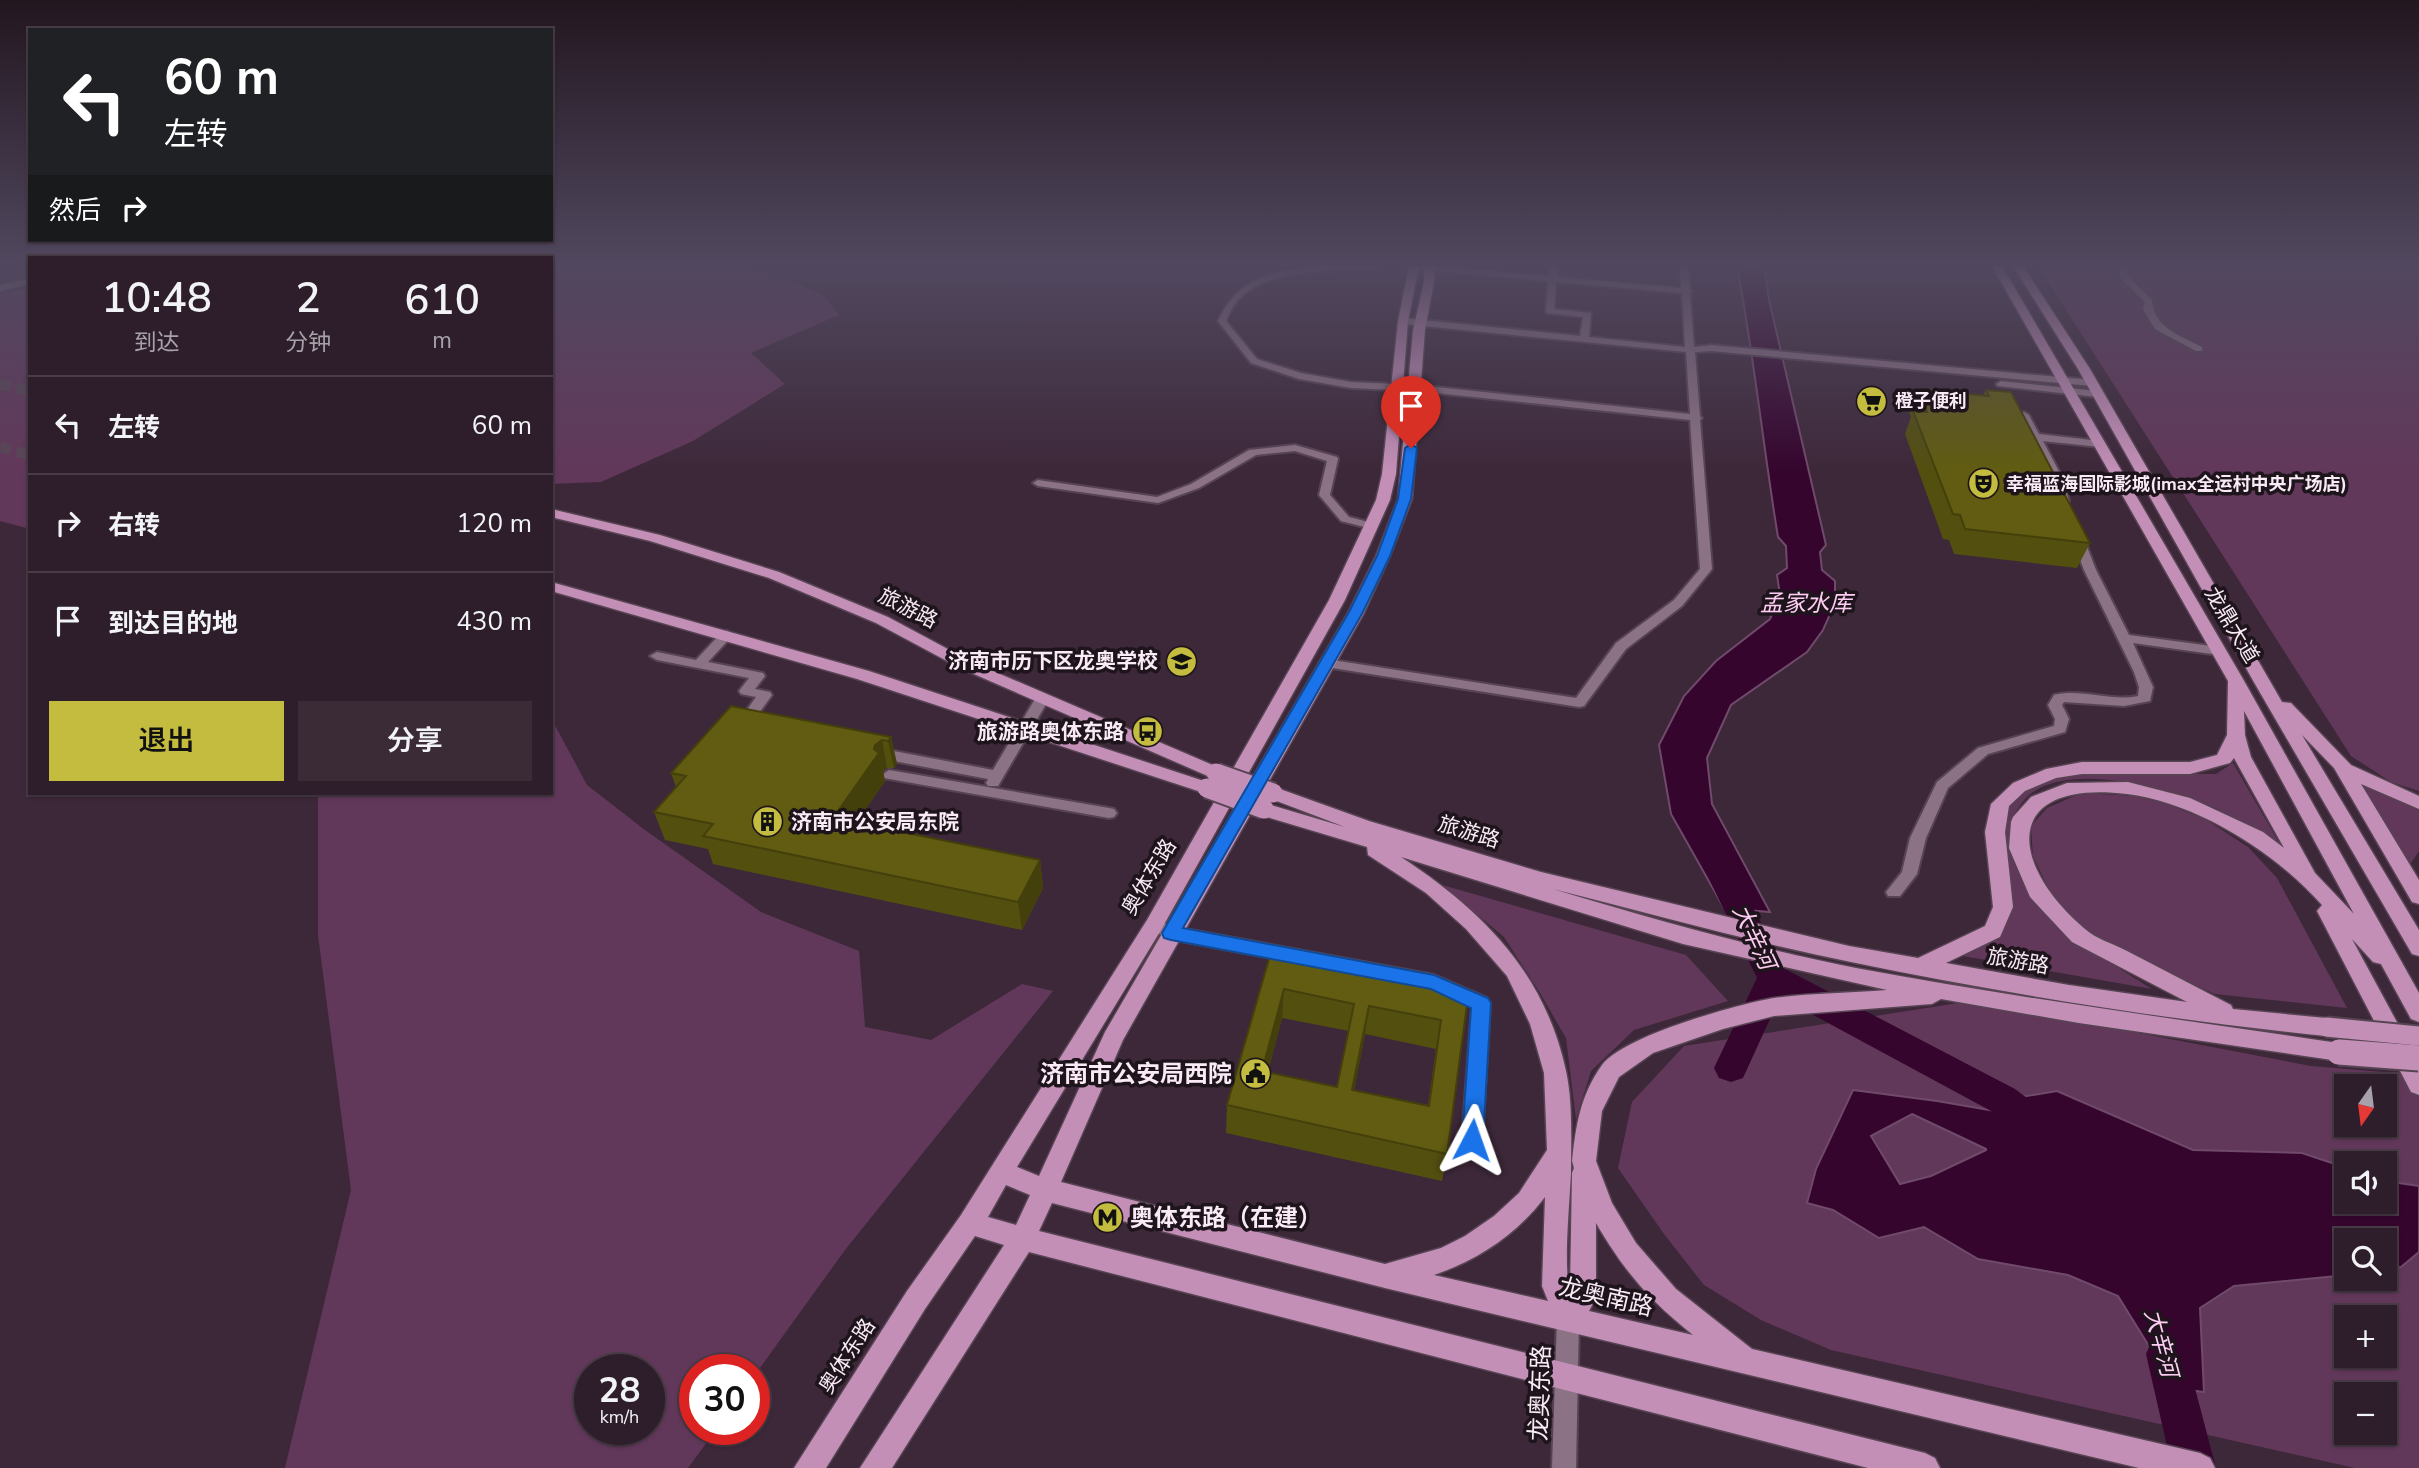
<!DOCTYPE html>
<html lang="zh">
<meta charset="utf-8">
<style>
:root{--surface:#2e1e2b;--page:#3a2b37;--text:#f1f3f6;--muted:#a7a2a9;--line:#493c47;--accent:#c4bc3e}
body{margin:0;font-family:"Nunito Sans","Noto Sans SC",sans-serif;background:var(--page);color:var(--text);height:100vh;display:flex;flex-direction:column;font-size:26px;white-space:nowrap}
*{box-sizing:border-box;margin:0}
p{font-size:23px;color:var(--muted)}
.icon{flex:none;width:38px;height:38px;fill:none;stroke:currentColor;stroke-width:2;stroke-linecap:round;stroke-linejoin:round}
.map{position:relative;flex:1;overflow:hidden}
.drawer{position:absolute;left:28px;top:256px;width:525px;height:539px;display:flex;flex-direction:column;background:var(--surface);border-radius:0px;box-shadow:0 2px 5px #0004,0 0 0 2px var(--line)}
.drawer>*{flex:none}
.guide{position:absolute;left:28px;top:28px;width:525px;height:214px;border-radius:0px;box-shadow:0 2px 5px #0004,0 0 0 2px var(--line);background:#202124;color:#fff;overflow:hidden}
.needle{width:46px;rotate:194deg}
.tools{position:absolute;left:2334px;top:1074px;display:grid;gap:14px}
.tools a{display:grid;place-items:center;width:63px;height:63px;border-radius:0px;background:var(--surface);box-shadow:0 2px 5px #0004,0 0 0 2px var(--line);font-size:35px}
.speed{position:absolute;left:574px;top:1354px;display:flex;gap:14px;font-size:35px;font-weight:700;text-align:center}
.speed>*{display:grid;place-content:center;width:91px;height:91px;border-radius:50%;background:var(--surface);box-shadow:0 2px 5px #0004,0 0 0 2px var(--line);line-height:1}
.speed small{font-size:18px;font-weight:400}
.speed .limit{border:10px solid #d22;background:#fff;color:#111}
.pin{position:absolute;display:grid;place-items:center;width:60px;height:60px;color:#fff;margin:-72px -30px;border-radius:50% 50% 50% 0;rotate:-45deg;box-shadow:0 0 7px #0007}
.pin .icon{rotate:45deg}
.me{position:absolute;width:77px;margin:-38px;rotate:4deg;stroke-linejoin:round;filter:drop-shadow(0 0 5px #0008)}
.turn{display:flex;align-items:center;gap:24px;height:147px;padding:0 21px;font-size:32px}
.turn .icon{width:91px;height:91px;stroke-width:2.5}
.turn b{display:block;font-size:49px;line-height:60px}
.then{display:flex;align-items:center;height:66px;padding:0 21px;background:#0003;gap:14px;font-size:26px}
.eta{display:flex;justify-content:space-evenly;align-items:center;height:119px;text-align:center}
.eta b{font-size:42px;font-weight:600;line-height:49px}
.button{display:flex;gap:14px;margin-top:auto;padding:14px 21px}
.button a{flex:1;height:80px;border-radius:0px;background:var(--accent);color:#111;font-size:28px;font-weight:600;line-height:80px;text-align:center}
.button a+a{background:var(--page);color:var(--text)}
ul{padding:0;list-style:none}
li{display:flex;align-items:center;gap:21px;height:98px;padding:0 21px;border-top:2px solid var(--line)}
li div{flex:1}
li b{display:block;font-size:26px}
li em{font-style:normal}
.map>svg:first-child{display:block}
</style>
<div class="map">
<svg width="2419" height="1468" viewBox="0 0 2419 1468">
<rect width="100%" height="100%" fill="#3d2839"/>
<g fill="#62385a" fill-rule="evenodd">
<path d="M551,266H727L766,272L822,294L839,315L751,353L785,384L693,441L601,482L551,484Z"/>
<path d="M2038,266H2419V791L2391,782L2351,756Z"/>
<path d="M30,287V529L0,521V294Z"/>
<path d="M551,718L587,785L645,830L761,912L859,951L865,1027L931,1040L1022,984L1053,991L845,1250L754,1376V1370H695V1430H716L688,1468H285L351,1190L318,935V793H551ZM590,1370H649V1430H590Z"/>
<path d="M2233,763L2282,848C2260,835 2239,820 2217,809C2172,789 2071,760 2029,795C2021,802 2015,813 2010,822C2012,835 2011,852 2015,864C2033,918 2107,960 2152,989L1963,956L2000,937L2011,912L2003,836L2004,814L2022,790L2057,776L2086,773L2216,774Z"/>
<path d="M2358,782L2419,808V851L2409,866Z"/>
<path d="M2081,793L2134,796L2167,804L2205,819L2248,847L2277,878L2347,1008L2215,994L2138,961L2085,930L2052,896L2033,856L2031,826L2047,808Z"/>
<path d="M1442,885L1686,955L1728,1001L1634,1030L1591,1071L1576,1119L1566,1038L1540,993L1504,937Z"/>
<path d="M1971,1001L2311,1066L2419,1075V1468H2355L1831,1350L1761,1320L1704,1285L1664,1234L1618,1168L1632,1102L1684,1046ZM2347,1087H2385V1125H2347ZM2347,1164H2385V1202H2347ZM2347,1241H2385V1279H2347ZM2347,1318H2385V1356H2347ZM2347,1395H2385V1433H2347Z"/>
</g>
<g fill="#35052e" stroke="#704a6a" stroke-width="2" fill-rule="evenodd">
<path d="M1737,266H1764L1769,300L1826,545L1820,552L1822,570L1835,581V603L1823,630L1807,652L1731,705L1707,758L1712,804L1770,912L1724,908L1671,814L1659,745L1684,696L1716,661L1770,619L1780,595L1777,575L1787,568L1786,546L1778,537C1763,446 1754,355 1737,266Z"/>
<path d="M1853,1090L1937,1101L2024,1116L2003,1100L2057,1091L2193,1150L2302,1153L2347,1168V1202H2385V1181L2419,1186V1252L2401,1267L2385,1269V1241H2347V1275L2234,1286L2200,1308L2204,1392L2175,1388L2118,1296L2068,1275L1978,1259L1924,1227L1879,1238L1833,1210L1807,1203L1816,1169ZM1912,1114L1986,1149V1150L1931,1176L1900,1184L1871,1136Z"/>
</g>
<g fill="none" stroke-linecap="round" stroke-linejoin="round">
<g fill="#35052e" fill-rule="evenodd">
<path d="M1724,868L1734,871L1785,969L2015,1089L2091,1146L2096,1157L2091,1168L2078,1173L2065,1168L1991,1111L1780,997L1743,1078L1731,1082L1719,1078L1714,1068L1757,978L1709,879L1714,871Z"/>
<path d="M2166,1334L2180,1340L2186,1354L2216,1468H2172L2146,1354L2152,1340Z"/>
</g>
<g stroke="#594555" stroke-width="11" stroke-dasharray="11 6" stroke-linecap="butt">
<path d="M0,384L30,391"/>
<path d="M0,447L30,455"/>
</g>
<defs>
<g id="minor">
<path d="M1322,266H1383L1379,268C1338,270 1265,268 1237,301C1232,307 1229,314 1226,321L1257,359L1301,373L1351,382L1417,385L1690,414L1686,352L1403,324L1399,321L1403,318L1580,336L1583,317L1546,313L1548,281L1405,268L1401,266H1429L1549,276L1550,266H1558L1557,277L1681,288L1680,266H1688L1690,289L1692,291L1690,293L1694,347L1711,345L2092,380L2097,383L2092,386L1711,351L1695,352L1700,416L1702,418L1700,420L1712,569L1682,606L1626,649L1584,706L1579,707L1326,667L1319,663L1326,659L1576,698L1616,643L1674,600L1700,569L1690,420L1417,391L1351,388L1299,379L1251,363L1218,321C1240,274 1275,272 1322,266ZM1556,282L1682,293L1685,347L1589,337L1591,313L1554,309Z"/>
<path d="M2117,266H2125L2128,276L2152,300C2154,328 2179,335 2202,347V351H2196L2155,329L2143,309L2145,302L2121,279Z"/>
<path d="M30,279V284L0,291V285Z"/>
<path d="M2001,381L2097,391L2102,394L2097,397L1998,386L1996,384Z"/>
<path d="M2024,412L2029,415L2039,434L2100,441L2105,444L2100,447L2043,441L2063,479L2069,501L2067,503H2059L2057,501L2053,479L2019,415Z"/>
<path d="M1295,445L1337,457L1338,459L1330,495L1349,517L1376,524V528L1372,529L1341,521L1319,495L1327,461L1295,451L1256,455L1199,488L1158,503L1038,486L1033,483L1038,480L1157,497L1191,484L1249,450Z"/>
<path d="M2078,536L2084,539L2096,570L2129,635L2219,647L2225,651L2219,655L2133,643L2153,687L2150,701L2124,706L2064,702L2062,705L2069,719L2065,732L1988,754L1948,788L1926,838L1917,874L1900,896H1888L1886,892L1902,872L1910,838L1937,782L1978,748L2054,726L2055,719L2048,705L2054,695C2082,688 2111,702 2138,696L2139,687L2134,672L2084,570L2072,539Z"/>
<path d="M727,631L733,635L708,662L763,673L765,676L755,689L770,692L772,695L754,720L757,724L755,727L750,728L739,721L756,697L741,694L739,691L749,678L657,660L650,656L657,652L696,660L722,632Z"/>
<path d="M1042,695L1049,699L998,786H988L986,783L988,779L878,758L871,753L878,748L993,770L1035,699Z"/>
<path d="M889,770L1109,808L1114,809L1117,813L1114,817L1109,818L884,778L882,775Z"/>
<path d="M1154,919L1174,927L1434,975L1487,998L1490,1003L1482,1140L1479,1146L1472,1148L1465,1146L1462,1140L1472,1007L1431,988L1171,939L1148,929L1146,925L1148,921Z"/>
<path d="M1568,1308L1576,1312L1579,1319L1576,1468H1552L1557,1319L1560,1312Z"/>
</g>
<g id="major">
<path d="M1409,266H1419L1408,321L1396,474L1390,500L1345,600L1161,930L1017,1167L1039,1176L1105,1032L1348,613L1376,556L1398,499L1413,330L1424,282V266H1434V282L1425,330L1412,499L1390,556L1364,613L1123,1040L1061,1182L1385,1264L1441,1248L1465,1236L1494,1216L1519,1193L1547,1150L1544,1073L1530,1024L1507,976L1466,929L1426,893L1368,855L1367,847L1257,814L1255,809L1257,804L1264,803L1345,827L1266,797L1264,793L1266,789H1280L1369,821L1541,872L1849,946L1918,958L1985,926L1993,907L1985,832L1991,804L2013,783L2046,769L2082,762H2190L2217,755L2227,735L2228,681L1992,266H2002L2243,679L2419,993V1022L2411,1019L2381,964L2373,962L2352,939L2419,1063V1095L2411,1092L2317,911L2322,905C2276,853 2198,803 2127,794C2002,779 2007,863 2085,929C2096,939 2114,944 2127,951C2162,969 2196,987 2231,1005L2233,1009L2326,1018L2334,1021L2337,1027L2334,1033L2326,1036C2167,1020 2007,994 1851,962C1751,942 1652,914 1553,889C1653,919 1754,948 1856,968C2016,998 2178,1019 2339,1043L2347,1045L2350,1052L2347,1059L2339,1061L2079,1023L1941,999L1932,1004L1774,1016L1723,1029L1653,1053L1619,1077L1602,1111L1596,1161L1612,1203L1636,1243L1676,1289L1752,1349L2200,1453L2210,1458L2215,1468H2139L1385,1288L1052,1203L1039,1231L1925,1453L1935,1458L1940,1468H1868L1029,1252L892,1468H860L1004,1245L975,1236L925,1309L826,1468H794L907,1291L961,1215L1147,920L1329,600L1376,500L1382,474L1398,321ZM2244,711L2354,914L2315,873L2251,757L2245,735ZM2234,758L2284,848L2263,832L2190,798L2128,782L2067,783L2031,797L2013,817L2011,822L2009,848L2030,897L2072,942L2187,1002L2069,985L1946,963L2000,937L2013,907L2005,832L2009,806L2025,791L2056,778L2082,774H2190L2230,763ZM1401,857L1683,944L1887,990C1850,993 1811,993 1774,998C1738,1004 1623,1036 1602,1065C1580,1096 1576,1125 1572,1161L1574,1168L1572,1173L1570,1290C1563,1272 1570,1197 1571,1173C1571,1141 1573,1103 1566,1071C1545,973 1482,910 1401,857ZM1006,1185L1030,1195L1016,1225L988,1217ZM1545,1197L1542,1286L1548,1301L1434,1275C1478,1260 1516,1235 1545,1197ZM1596,1223C1624,1271 1649,1300 1693,1335L1589,1311L1596,1298Z"/>
<path d="M2013,266H2023L2090,369L2282,702L2291,703L2351,765L2419,796V809L2361,784L2419,880V904L2412,902L2334,768L2302,735L2419,930V956L2412,954L2255,684L2078,369Z"/>
<path d="M551,509L660,535L779,572L888,617L972,662L1222,769L1225,773L1216,779L1210,777L960,668L876,623L769,578L650,541L551,517Z"/>
<path d="M551,582L869,671L1213,784L1216,788L1213,792H1201L857,679L551,591Z"/>
</g>
</defs>
<use href="#minor" stroke="#574453" stroke-width="4"/>
<use href="#major" stroke="#574453" stroke-width="3"/>
<use href="#minor" fill="#8c7285" fill-rule="evenodd"/>
<use href="#major" fill="#c38fb7" fill-rule="evenodd"/>
<defs>
<g id="major-bridge-far1">
<path d="M1216,773L1273,793"/>
<path d="M1207,788L1264,809"/>
<path d="M2326,1027L2419,1036"/>
</g>
<path id="major-bridge" d="M2339,1052L2419,1058"/>
</defs>
<use href="#major-bridge-far1" stroke="#574453" stroke-width="23" stroke-linecap="butt"/>
<use href="#major-bridge" stroke="#574453" stroke-width="29" stroke-linecap="butt"/>
<use href="#major-bridge-far1" stroke="#c38fb7" stroke-width="19"/>
<use href="#major-bridge" stroke="#c38fb7" stroke-width="25"/>
</g>
<g fill="#534f0f" fill-rule="evenodd">
<path d="M1918,389L1983,395L1986,390L2090,543L2077,568L1954,554L1949,540L1943,539L1905,434L1911,417L1909,412Z"/>
<path d="M891,737L897,764L894,768H887L883,771L885,781L856,823L1040,860L1043,888L1022,930L713,864L708,849L665,840L654,812L676,787L671,773Z"/>
<path d="M1271,952L1469,990L1447,1154L1442,1181L1226,1133L1227,1105ZM1282,1018L1349,1031L1337,1087L1268,1072ZM1365,1034L1436,1049L1428,1105L1354,1090Z"/>
</g>
<g fill="#44400c">
<path d="M891,737L897,764L894,768L888,741Z"/>
<path d="M882,740L887,768L883,771L885,781L840,846L833,818L874,749L875,745Z"/>
<path d="M1040,860L1043,888L1022,930L1018,902Z"/>
<path d="M1284,989L1282,1018L1261,1099L1262,1071Z"/>
<path d="M1369,1006L1365,1034L1349,1118L1352,1090Z"/>
</g>
<g fill="#615c11" stroke="#44400c" stroke-width="2" fill-rule="evenodd">
<path d="M1918,389L1989,396L1986,390L2011,392L2090,543L1965,529L1960,515L1953,514L1913,411L1927,412Z"/>
<path d="M731,706L891,737L888,741L882,740L875,745L874,749L879,753L833,818L1040,860L1018,902L703,836L713,824L654,812L686,776L671,773Z"/>
<path d="M1271,952L1469,990L1447,1154L1227,1105ZM1284,989L1354,1004L1337,1087L1262,1071ZM1369,1006L1441,1020L1429,1106L1352,1090Z"/>
</g>
<linearGradient id="sky" x2="0" y2="1"><stop stop-color="#22161f"/><stop offset="0.56" stop-color="#51485f"/><stop offset="1" stop-color="#51485f" stop-opacity="0"/></linearGradient>
<rect width="2419" height="471" fill="url(#sky)"/>
<path fill="#1a73e8" stroke="#114b97" stroke-width="2" d="M1411,444L1417,448L1411,499L1390,556L1363,612L1183,928L1434,975L1488,998L1491,1003L1483,1140L1480,1147L1472,1149L1465,1147L1462,1140L1471,1008L1431,989L1171,940L1164,938L1162,933L1349,612L1377,556L1398,499L1405,448Z"/>
<defs>
<symbol id="supermarket-disc" viewBox="-11 -11 22 22"><circle r="9.5" fill="#c4bc3e" stroke="#1e141c"/><path d="M-6-5.5h2.5l.6 2H6L4.5 2H-2.5L-4.4-4H-6ZM-1.5 3.2a1.3 1.3 0 1 0 .1 0ZM3 3.2a1.3 1.3 0 1 0 .1 0Z" fill="#111"/></symbol>
<symbol id="theatre-disc" viewBox="-11 -11 22 22"><circle r="9.5" fill="#c4bc3e" stroke="#1e141c"/><path d="M-5-5.5Q0-4 5-5.5V0Q5 5 0 6Q-5 5-5 0ZM-3.3-2.5H-1v1.5H-3.3ZM1-2.5H3.3v1.5H1ZM-2.8 1Q0 5.5 2.8 1Z" fill="#111"/></symbol>
<symbol id="school-disc" viewBox="-11 -11 22 22"><circle r="9.5" fill="#c4bc3e" stroke="#1e141c"/><path d="M0-5L7-2L0 1L-7-2ZM-4 1L0 2.5L4 1V4Q0 6-4 4Z" fill="#111"/></symbol>
<symbol id="bus-disc" viewBox="-11 -11 22 22"><circle r="9.5" fill="#c4bc3e" stroke="#1e141c"/><path d="M-5-6H5V4H4V6H2V4H-2V6H-4V4H-5ZM-3.5-4V0h7V-4ZM-3.5 1.2v1.5H-2V1.2ZM2 1.2v1.5H3.5V1.2Z" fill="#111"/></symbol>
<symbol id="building-disc" viewBox="-11 -11 22 22"><circle r="9.5" fill="#c4bc3e" stroke="#1e141c"/><path d="M-4-6H4V6H1V3H-1V6H-4ZM-2.5-4.3h1.7v1.8h-1.7ZM.8-4.3h1.7v1.8H.8ZM-2.5-1h1.7V.8h-1.7ZM.8-1h1.7V.8H.8Z" fill="#111"/></symbol>
<symbol id="civic-disc" viewBox="-11 -11 22 22"><circle r="9.5" fill="#c4bc3e" stroke="#1e141c"/><path d="M-.6-6.5H3V-4.5H.6V-3L4-1V1h2V6H-6V1h2V-1L-.6-3ZM-1.2 2.5V6h2.4V2.5Z" fill="#111"/></symbol>
<symbol id="metro-disc" viewBox="-11 -11 22 22"><circle r="9.5" fill="#c4bc3e" stroke="#1e141c"/><path d="M-5.5 5V-5H-3L0 0L3-5H5.5V5H3V-.5L0 4L-3-.5V5Z" fill="#111"/></symbol>
</defs>
<g fill-rule="evenodd">
<use href="#supermarket-disc" x="1854" y="384" width="35" height="35"/>
<use href="#theatre-disc" x="1966" y="466" width="35" height="35"/>
<use href="#school-disc" x="1164" y="644" width="35" height="35"/>
<use href="#bus-disc" x="1130" y="714" width="35" height="35"/>
<use href="#building-disc" x="750" y="804" width="35" height="35"/>
<use href="#civic-disc" x="1238" y="1056" width="35" height="35"/>
<use href="#metro-disc" x="1090" y="1200" width="35" height="35"/>
</g>
<g text-anchor="middle" dominant-baseline="central" stroke-width="7" stroke-linejoin="round" paint-order="stroke">
<g font-size="18" font-weight="bold" fill="#f9eaf5" stroke="#1e141c" text-anchor="start">
<text x="1895" y="401">橙子便利</text>
<text x="2006" y="484">幸福蓝海国际影城(imax全运村中央广场店)</text>
</g>
<g font-size="21" fill="#f9eaf5" stroke="#1e141c">
<text transform="translate(908 608) rotate(27)">旅游路</text>
<text transform="translate(2232 625) rotate(59)">龙鼎大道</text>
<text transform="translate(1469 832) rotate(17)">旅游路</text>
<text transform="translate(1149 877) rotate(-59)">奥体东路</text>
<text transform="translate(2018 961) rotate(10)">旅游路</text>
<text transform="translate(847 1356) rotate(-57)">奥体东路</text>
</g>
<g font-size="21" font-weight="bold" fill="#f9eaf5" stroke="#1e141c" text-anchor="end">
<text x="1158" y="661">济南市历下区龙奥学校</text>
<text x="1124" y="732">旅游路奥体东路</text>
<text x="791" y="822" text-anchor="start">济南市公安局东院</text>
</g>
<g font-size="23" font-style="italic" fill="#fecdf3" stroke="#1e141c">
<text x="1806" y="603">孟家水库</text>
<text transform="translate(1754 937) rotate(65)">大辛河</text>
<text transform="translate(2161 1343) rotate(75)">大辛河</text>
</g>
<g font-size="24" font-weight="bold" fill="#f9eaf5" stroke="#1e141c" text-anchor="end">
<text x="1232" y="1074">济南市公安局西院</text>
<text x="1130" y="1218" text-anchor="start">奥体东路（在建）</text>
</g>
<g font-size="24" fill="#f9eaf5" stroke="#1e141c">
<text transform="translate(1606 1297) rotate(13)">龙奥南路</text>
<text transform="translate(1540 1393) rotate(-88)">龙奥东路</text>
</g>
</g>
</svg>
<div class="tools">
<a><svg class="needle" viewBox="-14 -14 28 28"><path d="M0-13l5 13h-10z" fill="#e53935"/><path d="M0 13l5-13h-10z" fill="#a7a2a9"/></svg></a>
<a><svg class="icon" aria-label="sound" viewBox="0 0 24 24"><path d="M4 9h4l5-4v14l-5-4H4zM17 9q2 3 0 6"/></svg></a>
<a><svg class="icon" aria-label="search" viewBox="0 0 24 24"><circle cx="10" cy="10" r="6"/><path d="M15 15l6 6"/></svg></a>
<a>+</a>
<a>−</a>
</div>
<div class="speed"><div>28<small>km/h</small></div><div class="limit">30</div></div>
<div class="pin" style="left:1411px;top:448px;background:#d93025"><svg class="icon" aria-label="arrive" viewBox="0 0 24 24"><path d="M6 21V4h12l-3 4 3 4H6"/></svg></div>
<svg class="me" style="left:1472px;top:1140px" viewBox="-20 -20 40 40"><path d="M0-17L14 15 0 8-14 15z" fill="#1a73e8" stroke="#fff" stroke-width="4"/></svg>
<div class="guide">
<div class="turn"><svg class="icon" aria-label="left" viewBox="0 0 24 24"><path d="M17 20v-9H6M10 6l-5 5 5 5"/></svg><div><b>60 m</b>左转</div></div>
<div class="then">然后<svg class="icon" aria-label="right" viewBox="0 0 24 24"><path d="M7 20v-9h11M14 6l5 5-5 5"/></svg></div>
</div>
<section class="drawer">
<div class="eta">
<div><b>10:48</b><p>到达</p></div>
<div><b>2</b><p>分钟</p></div>
<div><b>610</b><p>m</p></div>
</div>
<ul>
<li><svg class="icon" aria-label="left" viewBox="0 0 24 24"><path d="M17 20v-9H6M10 6l-5 5 5 5"/></svg><div><b>左转</b></div><em>60 m</em></li>
<li><svg class="icon" aria-label="right" viewBox="0 0 24 24"><path d="M7 20v-9h11M14 6l5 5-5 5"/></svg><div><b>右转</b></div><em>120 m</em></li>
<li><svg class="icon" aria-label="arrive" viewBox="0 0 24 24"><path d="M6 21V4h12l-3 4 3 4H6"/></svg><div><b>到达目的地</b></div><em>430 m</em></li>
</ul>
<div class="button"><a>退出</a><a>分享</a></div>
</section>
</div>
